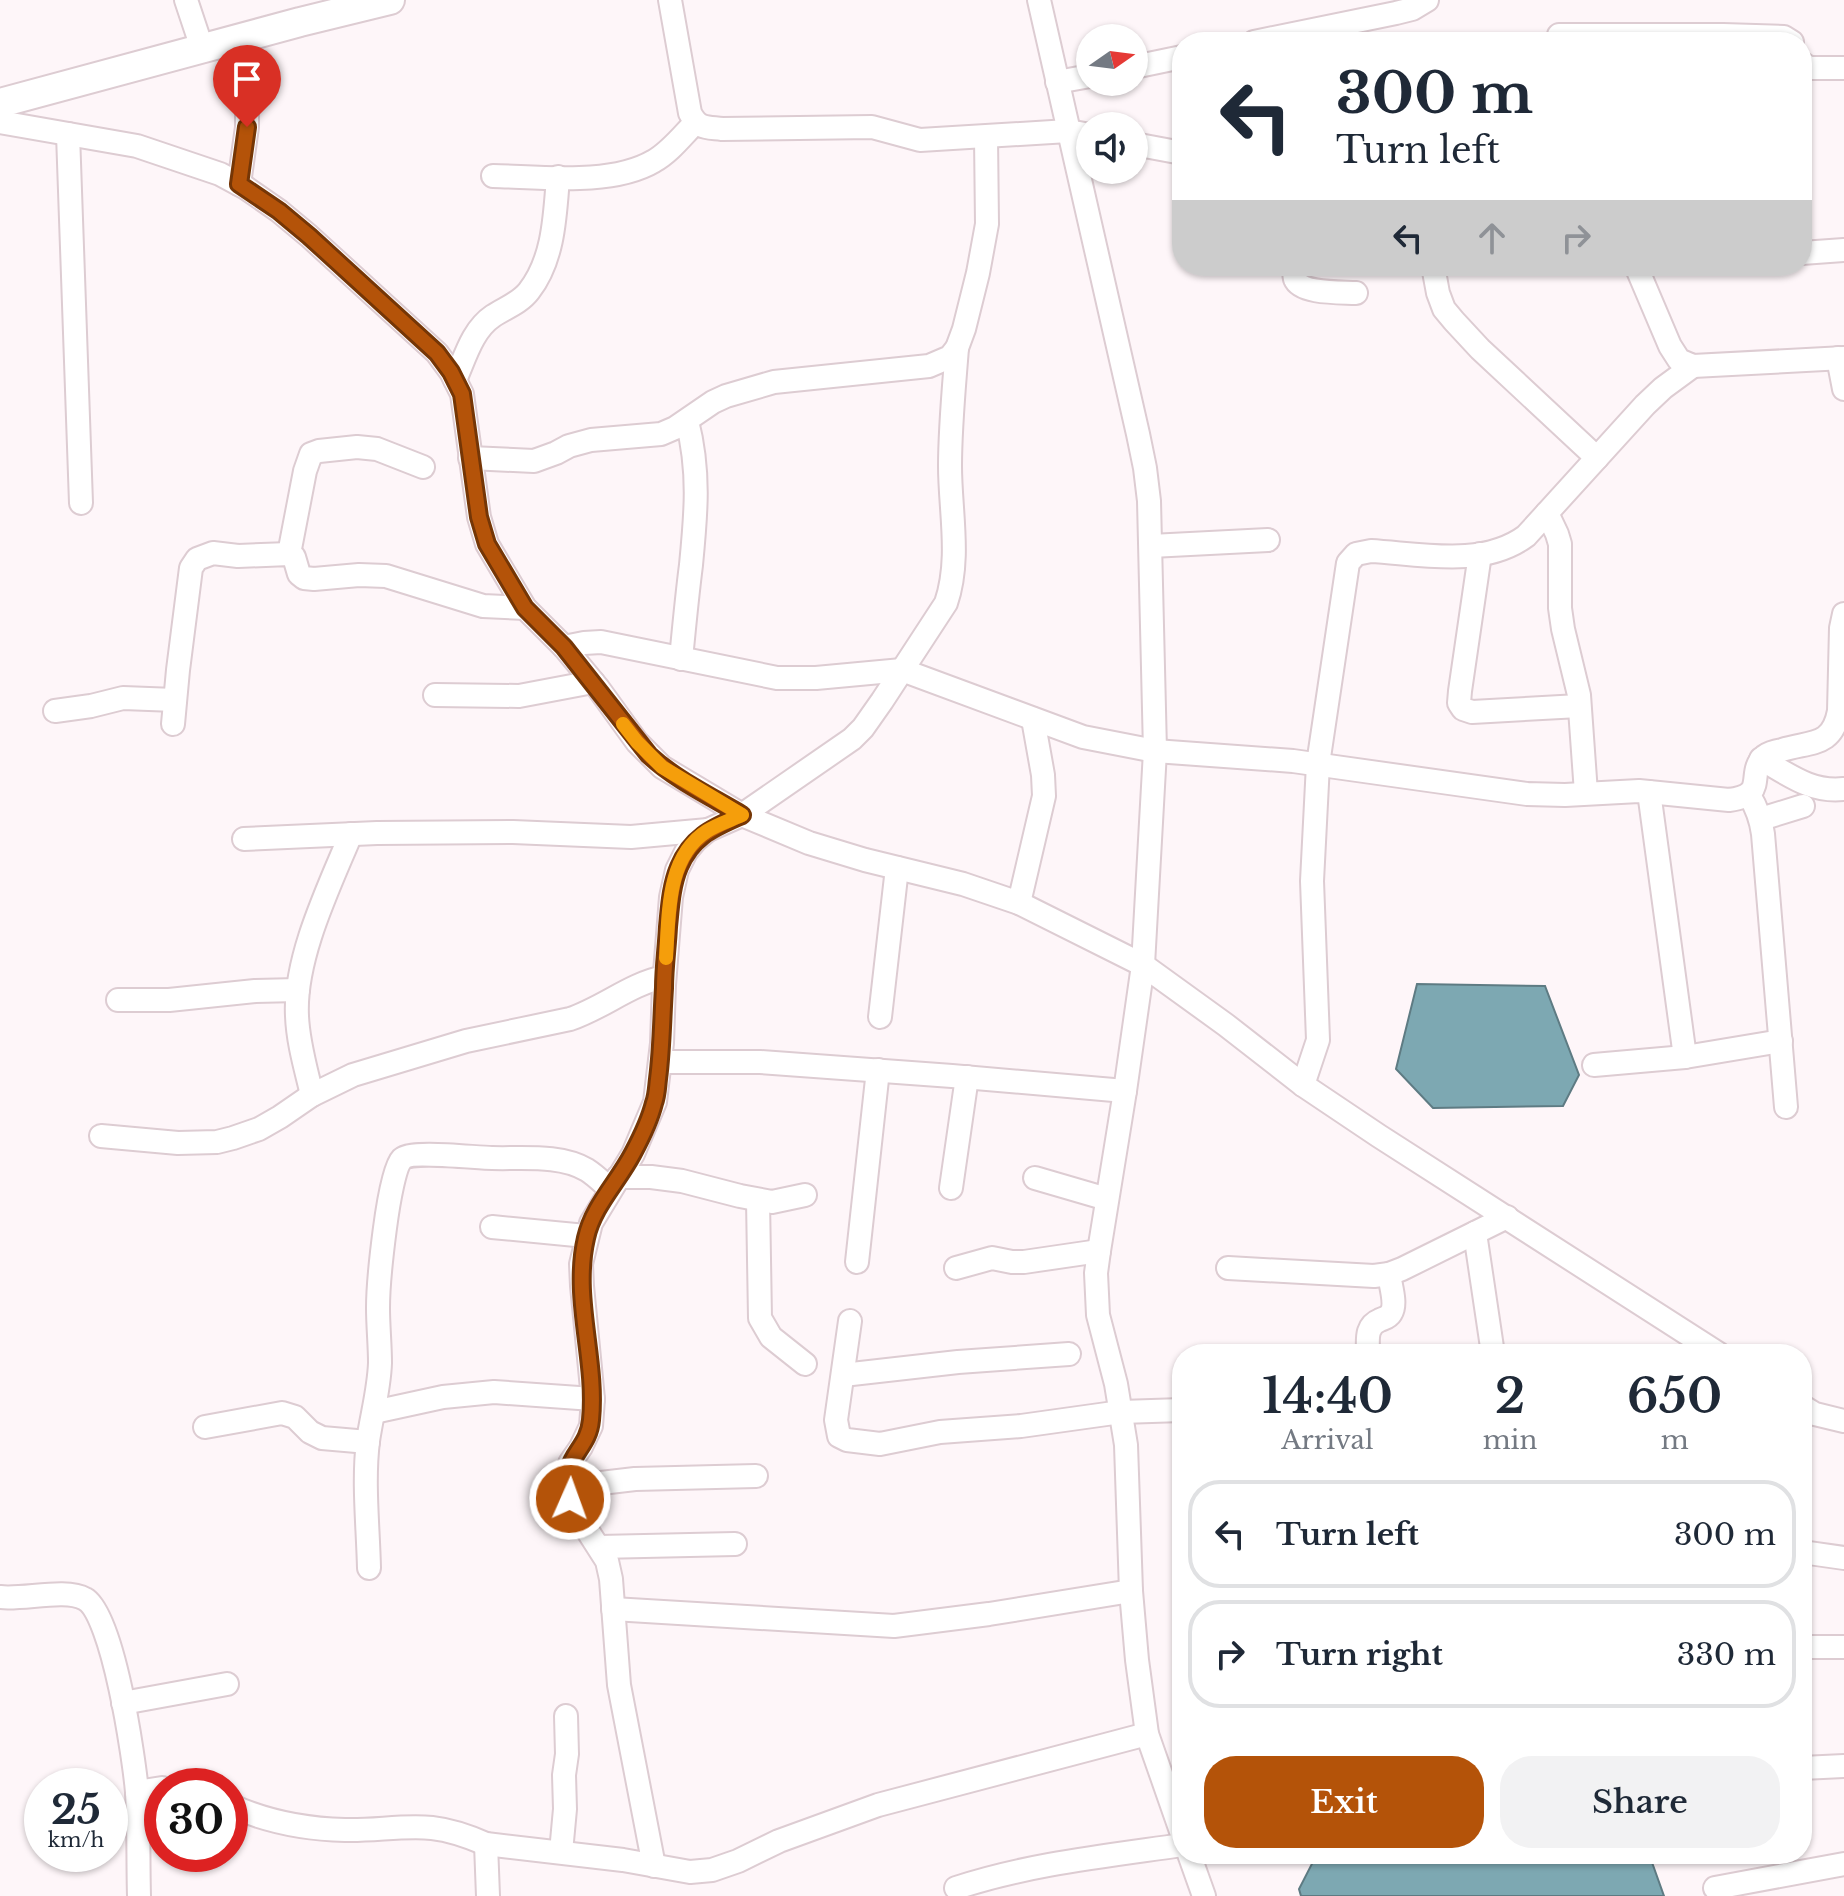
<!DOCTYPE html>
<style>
:root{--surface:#fff;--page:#f2f2f3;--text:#1f2937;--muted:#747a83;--line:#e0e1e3;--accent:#b45309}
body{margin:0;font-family:"Libre Baskerville",serif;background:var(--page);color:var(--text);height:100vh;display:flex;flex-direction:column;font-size:30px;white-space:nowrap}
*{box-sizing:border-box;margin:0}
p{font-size:26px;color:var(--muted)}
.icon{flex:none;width:44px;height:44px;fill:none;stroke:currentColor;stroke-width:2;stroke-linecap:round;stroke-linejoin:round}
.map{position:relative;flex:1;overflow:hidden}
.drawer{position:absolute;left:1172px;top:1344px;width:640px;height:520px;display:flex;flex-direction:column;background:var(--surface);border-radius:32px;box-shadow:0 2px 6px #0004}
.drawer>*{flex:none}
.guide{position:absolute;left:1172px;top:32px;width:640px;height:244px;border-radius:32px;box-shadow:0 2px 6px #0004;background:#fff;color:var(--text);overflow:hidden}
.needle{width:52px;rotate:76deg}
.controls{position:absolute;left:1076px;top:24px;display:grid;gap:16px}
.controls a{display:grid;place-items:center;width:72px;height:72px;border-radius:50%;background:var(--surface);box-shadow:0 2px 6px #0004;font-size:40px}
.speed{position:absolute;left:24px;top:1768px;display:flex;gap:16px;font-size:40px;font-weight:700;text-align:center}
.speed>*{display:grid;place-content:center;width:104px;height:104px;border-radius:50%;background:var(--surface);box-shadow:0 2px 6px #0004;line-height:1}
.speed small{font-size:20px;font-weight:400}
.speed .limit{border:12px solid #d22;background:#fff;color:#111}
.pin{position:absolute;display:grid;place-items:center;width:68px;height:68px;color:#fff;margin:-82px -34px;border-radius:50% 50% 50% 0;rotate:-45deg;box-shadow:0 0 8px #0007}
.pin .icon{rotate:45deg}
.me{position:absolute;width:88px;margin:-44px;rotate:2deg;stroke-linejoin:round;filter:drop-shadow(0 0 6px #0008)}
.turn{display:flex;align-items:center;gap:28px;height:168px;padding:0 32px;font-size:36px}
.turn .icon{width:104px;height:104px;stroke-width:2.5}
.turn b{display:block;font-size:56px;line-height:68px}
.lanes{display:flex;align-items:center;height:76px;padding:0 32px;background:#0003;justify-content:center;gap:40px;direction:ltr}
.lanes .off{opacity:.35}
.eta{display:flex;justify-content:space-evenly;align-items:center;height:136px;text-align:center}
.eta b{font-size:48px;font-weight:600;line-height:56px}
.button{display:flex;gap:16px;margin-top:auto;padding:16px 32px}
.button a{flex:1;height:92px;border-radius:32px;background:var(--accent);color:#fff;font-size:32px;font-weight:600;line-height:92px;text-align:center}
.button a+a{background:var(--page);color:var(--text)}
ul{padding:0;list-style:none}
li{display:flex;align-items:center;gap:24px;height:108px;margin:0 16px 12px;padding:0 16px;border:4px solid var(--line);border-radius:32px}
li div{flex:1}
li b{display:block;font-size:30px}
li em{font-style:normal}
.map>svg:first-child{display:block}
</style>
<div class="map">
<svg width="1844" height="1896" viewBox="0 0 1844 1896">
<rect width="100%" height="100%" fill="#fef6f9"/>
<g fill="#7da8b2" stroke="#5e7b83" stroke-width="2">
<path d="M1417,984L1545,986L1579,1075L1563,1106L1433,1108L1396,1069Z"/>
<path d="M1317,1854H1649L1664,1896H1301L1299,1889Z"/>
</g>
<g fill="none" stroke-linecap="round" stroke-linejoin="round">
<defs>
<g id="minor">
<path d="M186,0L202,48"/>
<path d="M670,0L690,113C698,129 706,127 722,129L872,127L920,140L1068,131L1090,135"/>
<path d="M1039,0L1138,434L1145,468L1149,501L1155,751L1143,965L1125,1091L1099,1251L1096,1273L1098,1315L1116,1384L1126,1445L1131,1591L1137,1660L1147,1734L1182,1834"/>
<path d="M1559,35H1723L1784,37L1792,42"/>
<path d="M231,41L247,111V127L239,184"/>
<path d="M1254,42L1396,13L1412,9L1427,0"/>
<path d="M1802,63L1809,68H1844"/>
<path d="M1134,67L1182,57"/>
<path d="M1057,82L1090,76"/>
<path d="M0,122L137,146L220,174L246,188L279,211L309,236L437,353L451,372L462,394L479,517L487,544L525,608L564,647L598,688L637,742L662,767L742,815L809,843L865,860L963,884L1019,903L1143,965L1226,1025L1303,1085L1379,1136L1719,1354"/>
<path d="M68,134L81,503"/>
<path d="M1134,144L1182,153"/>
<path d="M493,176C541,177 612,186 654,161C670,152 682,136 695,123"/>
<path d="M1802,253L1844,250"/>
<path d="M1294,266C1294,268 1294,277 1295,279C1301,294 1341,292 1356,293"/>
<path d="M1433,266L1438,293L1444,309L1454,321L1480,349L1597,458"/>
<path d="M1636,266L1670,346L1679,360L1693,366L1844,358"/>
<path d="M1838,358L1844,389"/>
<path d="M455,380C465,358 472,330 493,316C505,308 520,303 529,291C554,259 555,215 558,177"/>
<path d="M470,458L534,461L556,453L569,446L591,440L661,434L675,428L713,402L726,396L774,382L929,366L950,357L957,348L964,329L978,273L987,224L986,137"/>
<path d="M1547,513L1557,534L1560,544V608L1563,629L1579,695L1586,793"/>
<path d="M1151,546L1268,540"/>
<path d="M289,554L305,471L311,454L319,451L357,447L377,449L423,467"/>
<path d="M1480,554L1460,691L1459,703L1463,709L1472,712L1579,706"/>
<path d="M564,647L584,643L601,642L777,678H816L902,670L1083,737L1155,751L1293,761L1527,794L1565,795L1639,791L1729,800C1770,795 1745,773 1765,756C1770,752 1776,751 1782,750C1812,741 1832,747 1839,711L1841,628L1844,614"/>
<path d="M681,659C684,628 687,596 691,565C696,514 700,471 687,421"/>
<path d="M435,695L519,696L593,682"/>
<path d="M55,711L91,706L123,698L175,700"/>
<path d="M173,724L178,670L191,568L197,559L213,553L238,556L289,554L294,557L299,574L304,578L314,579L359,575L386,576L483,606L525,608"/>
<path d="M1761,759C1788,774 1811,793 1844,789"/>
<path d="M1649,792L1685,1057"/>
<path d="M1749,795C1757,808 1761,819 1763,834L1786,1107"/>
<path d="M1761,819L1803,806"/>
<path d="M244,839L377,833L513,832L631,837L708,830"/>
<path d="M1019,903L1044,796L1043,775L1033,719"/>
<path d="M118,1000H169L255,991L298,990"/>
<path d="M880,1017L897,868"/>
<path d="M660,1062H760L952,1076L1125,1091"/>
<path d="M1594,1065L1685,1057L1781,1041"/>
<path d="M1303,1085L1318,1040L1312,881L1318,764L1348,563L1356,554L1371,551C1421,554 1483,568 1526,536L1645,405L1663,388L1693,366"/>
<path d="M312,1095C306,1069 298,1043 297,1016C294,958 329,887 351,834"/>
<path d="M101,1136L178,1143L217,1142L233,1138L259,1129L280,1117L312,1095L353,1075L466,1041L570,1019C603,1008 630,984 664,977"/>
<path d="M618,1177H651L682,1181L740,1196L772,1202L805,1195"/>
<path d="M1035,1178L1107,1199"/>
<path d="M951,1188L967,1077"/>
<path d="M758,1200L760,1318L771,1337L805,1364"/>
<path d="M492,1227L586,1236"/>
<path d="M1475,1233L1493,1354"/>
<path d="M857,1262L878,1070"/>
<path d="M956,1268L992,1258L1012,1262H1024L1099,1251"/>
<path d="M1228,1268L1374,1276L1389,1274L1402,1269L1507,1217"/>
<path d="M850,1321L836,1420L839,1436L847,1440L880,1444L940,1432L1021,1426L1121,1412L1182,1410"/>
<path d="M1368,1354C1368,1340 1365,1326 1380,1320C1384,1318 1388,1318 1391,1313C1397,1304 1390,1284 1389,1274"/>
<path d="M843,1375L958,1362L1069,1354"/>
<path d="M1802,1406L1815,1414L1844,1421"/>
<path d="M374,1412L443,1397L494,1392L593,1399"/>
<path d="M205,1427L282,1413L295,1417L310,1432L322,1438L368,1442"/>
<path d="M567,1487L635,1479L756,1476"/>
<path d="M599,1547L735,1544"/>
<path d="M1802,1552L1844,1558"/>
<path d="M369,1568C368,1526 363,1482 368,1441C372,1414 379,1390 380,1363C380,1345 378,1326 378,1308C378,1284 388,1173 402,1159C411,1150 476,1158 492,1158C522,1159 560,1154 587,1170C595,1175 603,1183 610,1189"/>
<path d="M0,1597C23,1600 66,1588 85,1599C113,1614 134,1758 137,1792C139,1826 138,1861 139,1896"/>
<path d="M613,1609L894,1626L989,1614L1131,1591"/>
<path d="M1802,1647H1844"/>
<path d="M123,1703L227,1684"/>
<path d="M1802,1768L1844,1766"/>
<path d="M137,1792L162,1788"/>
<path d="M230,1805C267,1822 304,1829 345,1830C374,1831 404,1825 432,1828C450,1830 470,1837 486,1844L623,1860L690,1872L712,1870L738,1861L779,1841L878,1805L1147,1734"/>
<path d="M486,1844L488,1896"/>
<path d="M561,1852L565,1809L564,1775L567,1754L566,1716"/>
<path d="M1189,1854L1204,1896"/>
<path d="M654,1866L619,1685L611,1579L607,1561L575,1511L567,1487L570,1463L581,1447L591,1426L593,1399L582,1286L581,1264L591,1223L633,1154L655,1102L662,1043L664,985L671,897L677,870L686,852L696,840L708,830L742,815L852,739L863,728L882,701L946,603C961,559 950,511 950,466C950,427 954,387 957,348"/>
<path d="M956,1888C1029,1864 1106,1856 1182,1845"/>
<path d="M1715,1888L1844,1864"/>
</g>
<path id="major" d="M0,103L300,22L390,0"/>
</defs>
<use href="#minor" stroke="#ddccd2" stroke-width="26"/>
<use href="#major" stroke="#ddccd2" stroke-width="32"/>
<use href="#minor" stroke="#fff" stroke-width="22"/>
<use href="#major" stroke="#fff" stroke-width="28"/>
</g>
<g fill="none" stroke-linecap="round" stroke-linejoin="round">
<defs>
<path id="route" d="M247,127L239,184L279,211L309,236L437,353L451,372L462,394L479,517L487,544L525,608L564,647L649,755C676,780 710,796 742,815C713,828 692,836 679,867C671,886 670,907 668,927C667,947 664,968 664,988C662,1018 662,1048 658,1079C657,1087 657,1095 654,1103C650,1119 641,1138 633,1153C618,1182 593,1206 586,1238C572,1298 597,1359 591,1420C588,1453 559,1455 570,1499"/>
</defs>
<use href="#route" stroke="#753606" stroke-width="20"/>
<use href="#route" stroke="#b45309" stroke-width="14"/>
<path stroke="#f59e0b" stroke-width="14" d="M623,724L637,742L662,767L742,815C731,820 718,824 707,831C666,857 669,915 666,958"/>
</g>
</svg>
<div class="controls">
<a><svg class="needle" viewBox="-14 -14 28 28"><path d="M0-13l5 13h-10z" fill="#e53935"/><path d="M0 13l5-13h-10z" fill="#747a83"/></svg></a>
<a><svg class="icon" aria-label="sound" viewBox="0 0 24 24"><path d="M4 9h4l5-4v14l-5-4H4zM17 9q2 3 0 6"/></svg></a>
</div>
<div class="speed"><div>25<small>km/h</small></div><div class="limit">30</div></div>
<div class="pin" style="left:247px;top:127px;background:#d93025"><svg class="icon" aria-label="arrive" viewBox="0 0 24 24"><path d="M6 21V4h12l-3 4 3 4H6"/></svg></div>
<svg class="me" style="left:570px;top:1499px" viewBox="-20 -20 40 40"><circle r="17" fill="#b45309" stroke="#fff" stroke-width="3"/><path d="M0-11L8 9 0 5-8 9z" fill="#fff"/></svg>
<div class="guide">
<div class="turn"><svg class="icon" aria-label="left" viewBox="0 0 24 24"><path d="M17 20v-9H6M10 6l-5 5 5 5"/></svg><div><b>300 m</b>Turn left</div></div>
<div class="lanes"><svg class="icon" aria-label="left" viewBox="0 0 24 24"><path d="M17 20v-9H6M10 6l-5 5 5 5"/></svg><svg class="icon off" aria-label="ahead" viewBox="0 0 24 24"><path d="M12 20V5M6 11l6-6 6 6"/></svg><svg class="icon off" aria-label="right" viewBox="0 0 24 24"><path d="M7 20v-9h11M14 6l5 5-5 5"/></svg></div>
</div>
<section class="drawer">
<div class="eta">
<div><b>14:40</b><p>Arrival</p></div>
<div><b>2</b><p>min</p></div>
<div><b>650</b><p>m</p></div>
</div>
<ul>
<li><svg class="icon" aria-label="left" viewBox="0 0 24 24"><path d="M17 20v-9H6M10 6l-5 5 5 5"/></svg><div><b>Turn left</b></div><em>300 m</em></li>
<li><svg class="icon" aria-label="right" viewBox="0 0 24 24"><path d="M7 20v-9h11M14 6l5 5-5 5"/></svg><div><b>Turn right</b></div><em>330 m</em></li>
</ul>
<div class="button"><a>Exit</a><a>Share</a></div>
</section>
</div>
